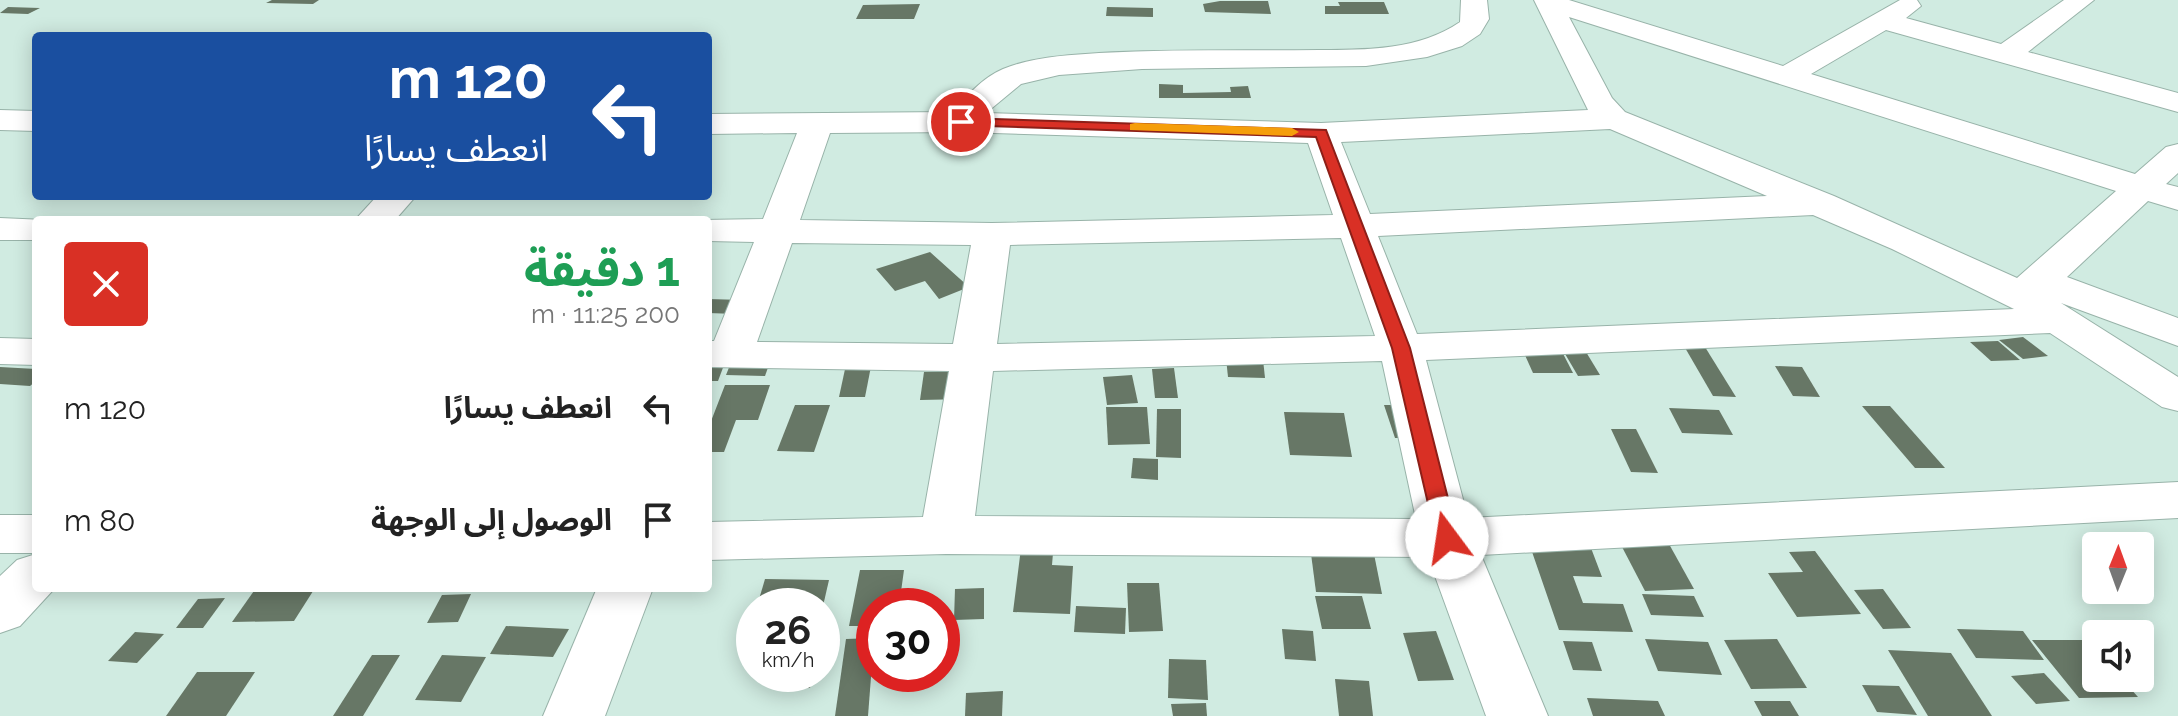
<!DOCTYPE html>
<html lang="ar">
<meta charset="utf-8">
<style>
:root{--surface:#fff;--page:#f2f2f2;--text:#222;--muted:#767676}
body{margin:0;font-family:Raleway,"Noto Sans Arabic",sans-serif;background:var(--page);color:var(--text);direction:rtl;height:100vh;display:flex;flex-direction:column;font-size:30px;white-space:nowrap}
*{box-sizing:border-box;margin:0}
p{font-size:26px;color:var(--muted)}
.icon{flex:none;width:44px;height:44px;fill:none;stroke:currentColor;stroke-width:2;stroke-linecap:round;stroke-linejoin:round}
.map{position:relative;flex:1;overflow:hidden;direction:ltr}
.side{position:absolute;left:32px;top:216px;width:680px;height:376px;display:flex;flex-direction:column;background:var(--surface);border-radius:8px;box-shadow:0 4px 20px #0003;direction:rtl}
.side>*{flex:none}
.hud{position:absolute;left:32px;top:32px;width:680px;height:168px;border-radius:8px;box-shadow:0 4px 20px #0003;direction:rtl;background:#1a4fa0;color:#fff;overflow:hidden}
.needle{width:52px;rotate:1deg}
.fabs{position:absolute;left:2082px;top:532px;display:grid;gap:16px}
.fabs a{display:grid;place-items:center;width:72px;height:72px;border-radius:8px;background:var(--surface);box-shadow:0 4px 20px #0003;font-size:40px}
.speed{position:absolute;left:736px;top:588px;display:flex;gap:16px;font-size:40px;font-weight:700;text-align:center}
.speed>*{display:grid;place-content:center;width:104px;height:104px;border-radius:50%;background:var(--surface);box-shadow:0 4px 20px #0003;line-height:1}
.speed small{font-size:20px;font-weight:400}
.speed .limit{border:12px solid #d22;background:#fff;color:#111}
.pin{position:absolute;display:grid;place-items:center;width:68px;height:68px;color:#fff;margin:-34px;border:4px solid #fff;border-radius:50%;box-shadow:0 2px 8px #0007}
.me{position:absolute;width:88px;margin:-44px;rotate:346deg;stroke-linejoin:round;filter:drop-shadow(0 0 6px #0008)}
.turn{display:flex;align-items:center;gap:28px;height:168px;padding:0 32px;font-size:36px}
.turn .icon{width:104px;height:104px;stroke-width:2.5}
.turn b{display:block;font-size:56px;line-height:68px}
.round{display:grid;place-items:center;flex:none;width:84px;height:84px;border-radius:8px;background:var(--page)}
.headline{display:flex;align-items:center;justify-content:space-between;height:136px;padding:0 32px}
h1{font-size:48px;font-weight:700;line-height:60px;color:#1e9e55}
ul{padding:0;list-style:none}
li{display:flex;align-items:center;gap:24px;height:112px;padding:0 32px}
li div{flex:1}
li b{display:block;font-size:30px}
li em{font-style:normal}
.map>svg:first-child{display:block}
</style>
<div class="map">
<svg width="2178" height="716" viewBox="0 0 2178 716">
<rect width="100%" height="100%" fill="#d0ebe1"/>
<g fill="#677766">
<path d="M272,0H319L313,4L266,3Z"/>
<path d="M1220,1H1268L1271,14L1205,12L1203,4Z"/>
<path d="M1338,2H1384L1389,14H1325V6H1340Z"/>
<path d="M920,4L914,19H856L863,5Z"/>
<path d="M8,7L40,8L28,14L0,13Z"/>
<path d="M1107,7L1153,8V17L1106,16Z"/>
<path d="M1159,84L1183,85V93L1231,92L1230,87L1248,86L1251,98H1159Z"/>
<path d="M930,252L969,287L939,299L925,281L895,291L876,269Z"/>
<path d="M708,299L743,300L736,314L708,313Z"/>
<path d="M2023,337L2048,356L2023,359L1999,340Z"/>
<path d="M1998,341L2020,360L1991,361L1970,342Z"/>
<path d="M1520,344H1558L1573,373H1533Z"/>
<path d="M738,345H776L765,376L726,375Z"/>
<path d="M850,346H875L865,397H839Z"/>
<path d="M1684,346L1705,347L1736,397L1713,396Z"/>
<path d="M1561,347H1583L1600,375L1578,376Z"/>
<path d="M1225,349L1262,350L1265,378L1228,377Z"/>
<path d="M708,365H724L718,381H708Z"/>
<path d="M1775,366L1802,367L1820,397L1793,396Z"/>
<path d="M0,367L36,369V381L30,386L0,384Z"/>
<path d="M1174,368L1178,398H1155L1152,369Z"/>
<path d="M970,371L968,399L920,400L924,372Z"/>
<path d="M1132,375L1138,403L1107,405L1103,377Z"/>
<path d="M725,385H770L758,420H736L724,452H708V429Z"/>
<path d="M795,405H830L814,452L777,451Z"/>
<path d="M1384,405H1407L1418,438H1395Z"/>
<path d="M1862,406H1890L1945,468H1915Z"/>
<path d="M1106,407H1147L1150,444L1108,445Z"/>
<path d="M1669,408L1719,410L1733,435L1682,433Z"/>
<path d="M1157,409H1181V458L1156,457Z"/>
<path d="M1284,412L1344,413L1352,457L1290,455Z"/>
<path d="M1611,429H1636L1658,473L1631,472Z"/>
<path d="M1133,458L1158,459V480L1131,478Z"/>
<path d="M1022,540L1054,541L1052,565L1073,566L1070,614L1013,612Z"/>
<path d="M1669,544L1694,589L1645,591L1621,545Z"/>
<path d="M1310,546L1373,549L1382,594L1316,592Z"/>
<path d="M1530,546L1591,548L1602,577L1573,576L1583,603L1623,604L1633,632L1559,630Z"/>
<path d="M1815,551L1861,614L1797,617L1768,573L1803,572L1789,552Z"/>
<path d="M860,570H904L899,606H874V626H849Z"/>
<path d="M765,579L829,580L823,606H757Z"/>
<path d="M1127,583H1159L1163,631L1129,632Z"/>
<path d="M256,588H315L294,621L232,622Z"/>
<path d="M984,588V619L954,620L955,589Z"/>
<path d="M1883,589L1911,628L1883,629L1854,590Z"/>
<path d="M471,594L458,622L427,623L442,595Z"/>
<path d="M1642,594L1694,596L1704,617L1651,615Z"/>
<path d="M1315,596H1362L1371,629H1322Z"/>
<path d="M225,598L203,628H176L198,599Z"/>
<path d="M1076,606L1126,608L1125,634L1074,632Z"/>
<path d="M506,626L569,629L553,657L490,654Z"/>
<path d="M1282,629L1313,631L1316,661L1285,659Z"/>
<path d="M1957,629L2023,631L2044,660L1976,658Z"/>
<path d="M1436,631L1454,680L1418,681L1403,633Z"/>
<path d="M135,632L164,634L137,663L108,661Z"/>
<path d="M874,638L868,716H835L846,639Z"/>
<path d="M1645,639L1708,642L1722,675L1658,671Z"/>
<path d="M1777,639L1807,688L1751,689L1724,640Z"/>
<path d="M2032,640H2087L2096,649V678H2121L2138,697L2079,698Z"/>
<path d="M1563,641L1592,642L1602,671L1573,670Z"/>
<path d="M1888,650L1951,653L1992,716H1928Z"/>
<path d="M372,655H400L363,716H333Z"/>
<path d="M442,655L486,657L461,702L415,700Z"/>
<path d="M1169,659L1206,660L1208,700L1168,698Z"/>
<path d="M197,672H255L226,716H166Z"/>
<path d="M2044,673L2070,701L2036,704L2011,676Z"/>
<path d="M779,674H813L810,688L775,689Z"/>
<path d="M1335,679L1369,681L1373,716H1339Z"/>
<path d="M1862,685L1899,686L1917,715L1877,712Z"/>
<path d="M1003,691L1002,716H965L966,693Z"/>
<path d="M1587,698L1658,701L1665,716H1593Z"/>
<path d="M1754,701H1790L1799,716H1762Z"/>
<path d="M1206,703L1207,716H1173L1171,704Z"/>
</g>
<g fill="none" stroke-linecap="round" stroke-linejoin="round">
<defs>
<g id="street">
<path d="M1461,0H1487L1489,19L1480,34L1462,46L1427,57L1366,66L1142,69L1059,75L1021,84L986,113L1321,123L1588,110L1534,0H1569L1783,66L1900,0H1917L1921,6L1906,18L2001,44L2064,0H2094L2028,52L2178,93V112L1886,30L1811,74L2135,174L2166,147L2178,144V173L2166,184L2178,187V210L2148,201L2067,277L2178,318V346L2061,303L2178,377V411L2162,407L2050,333L1426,360L1468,518L2178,482V518L1481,555L1548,716H1486L1428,557L946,554L708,560V522L923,517L949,371L708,367V341H714L754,242L708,241V220H703L763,219L797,133L708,134V114L952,112C967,96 982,78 1003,69C1032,57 1068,55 1099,53C1172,49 1246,51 1319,50C1367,50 1419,50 1460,22ZM1569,17L2116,191L2017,278L1834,196L1625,112L1612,98ZM1610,129L1767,196L1370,214L1341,142ZM961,132L1308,143L1333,215L992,223L800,220L830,133ZM1813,215L1892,249L2014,309L1417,334L1378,236ZM1341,238L1375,336L997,344L1010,245ZM792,243L971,245L953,344L757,342ZM1382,361L1416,519L975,516L993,371Z"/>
<path d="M0,110L36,111V131L0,130Z"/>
<path d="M377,196H416L395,220H355Z"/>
<path d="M0,218L45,220H36V240H0Z"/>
<path d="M0,338L36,339V365L0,364Z"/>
<rect x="0" y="515" width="36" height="38"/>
<path d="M36,554V588H55L20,626L0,633V576L17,560Z"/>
<path d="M597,588H653L605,716H543Z"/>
</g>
</defs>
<use href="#street" stroke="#98b3a9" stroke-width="2"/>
<use href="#street" fill="#fff" fill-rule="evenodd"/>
</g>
<path fill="#d93025" stroke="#8d1f18" stroke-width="2" d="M961,118L1326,130L1410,348L1458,538L1455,544H1439L1436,538L1392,348L1316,137L956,125V119Z"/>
<path fill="#f59e0b" d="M1135,123L1292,128L1299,132L1292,136L1130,130V124Z"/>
</svg>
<div class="fabs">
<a><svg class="needle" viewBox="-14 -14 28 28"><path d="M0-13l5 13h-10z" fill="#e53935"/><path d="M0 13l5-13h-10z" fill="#767676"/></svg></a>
<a><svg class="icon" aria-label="sound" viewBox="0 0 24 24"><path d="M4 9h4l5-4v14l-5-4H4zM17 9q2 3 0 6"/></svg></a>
</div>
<div class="speed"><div>26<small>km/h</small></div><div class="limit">30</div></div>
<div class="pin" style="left:961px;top:122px;background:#d93025"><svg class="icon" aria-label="arrive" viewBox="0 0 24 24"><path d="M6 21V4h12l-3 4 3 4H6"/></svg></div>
<svg class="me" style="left:1447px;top:538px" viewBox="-20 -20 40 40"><circle r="19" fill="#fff"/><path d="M0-13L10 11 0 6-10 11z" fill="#d93025"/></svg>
<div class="hud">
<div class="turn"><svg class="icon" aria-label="left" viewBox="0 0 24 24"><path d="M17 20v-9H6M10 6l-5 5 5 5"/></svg><div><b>120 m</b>انعطف يسارًا</div></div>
</div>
<section class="side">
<div class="headline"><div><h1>1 دقيقة</h1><p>200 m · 11:25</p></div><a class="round" style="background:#d93025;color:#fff"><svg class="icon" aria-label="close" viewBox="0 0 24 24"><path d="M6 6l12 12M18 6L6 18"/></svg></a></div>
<ul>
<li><svg class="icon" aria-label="left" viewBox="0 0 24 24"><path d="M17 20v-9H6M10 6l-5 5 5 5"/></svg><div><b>انعطف يسارًا</b></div><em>120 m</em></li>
<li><svg class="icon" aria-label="arrive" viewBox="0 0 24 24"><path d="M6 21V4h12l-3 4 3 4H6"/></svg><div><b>الوصول إلى الوجهة</b></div><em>80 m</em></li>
</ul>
</section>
</div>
